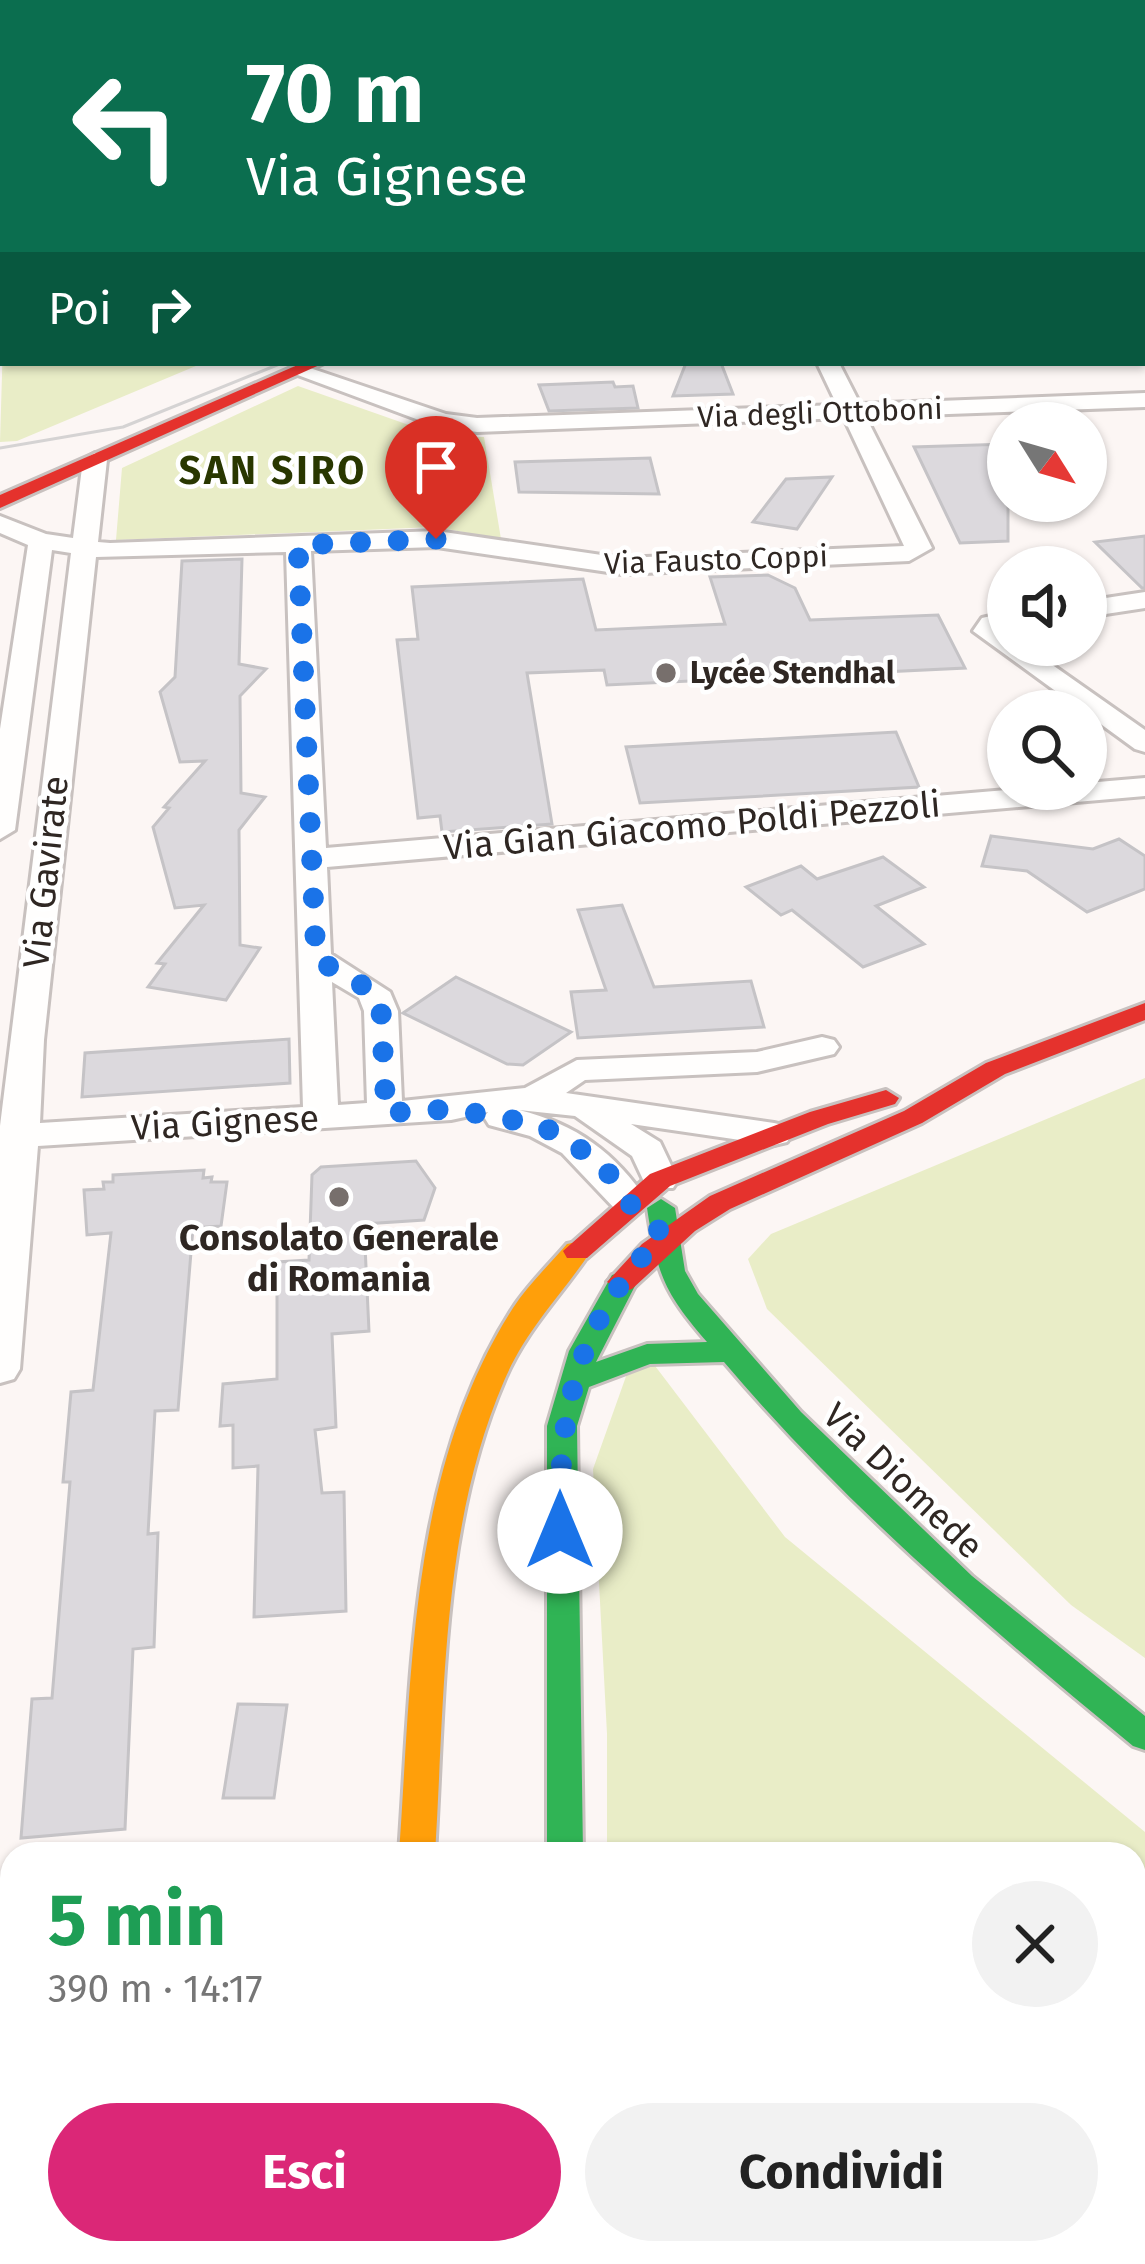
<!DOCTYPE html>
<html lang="it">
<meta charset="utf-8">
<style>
:root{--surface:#fff;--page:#f2f2f2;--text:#222;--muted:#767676;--accent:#db2777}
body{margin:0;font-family:"Fira Sans",sans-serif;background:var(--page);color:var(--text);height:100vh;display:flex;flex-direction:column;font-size:45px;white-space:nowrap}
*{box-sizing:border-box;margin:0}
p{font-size:39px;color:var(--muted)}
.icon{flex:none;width:66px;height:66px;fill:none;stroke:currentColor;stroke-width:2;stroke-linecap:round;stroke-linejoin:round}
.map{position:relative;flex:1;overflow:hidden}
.panel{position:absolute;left:0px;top:1842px;width:1146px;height:423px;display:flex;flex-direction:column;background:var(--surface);border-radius:36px 36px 0 0;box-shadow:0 3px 9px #0004}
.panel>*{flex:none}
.top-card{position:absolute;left:0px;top:0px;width:1146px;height:366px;box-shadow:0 3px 9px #0004;background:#0b6e4f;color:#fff;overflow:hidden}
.needle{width:78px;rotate:127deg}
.controls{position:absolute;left:987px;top:402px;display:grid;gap:24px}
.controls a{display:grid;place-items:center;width:120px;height:120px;border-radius:50%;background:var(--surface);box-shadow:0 3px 9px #0004;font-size:60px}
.pin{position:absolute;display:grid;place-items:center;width:102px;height:102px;color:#fff;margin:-123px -51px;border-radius:50% 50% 50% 0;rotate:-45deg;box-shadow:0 0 12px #0007}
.pin .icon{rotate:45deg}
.me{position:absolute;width:132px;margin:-66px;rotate:0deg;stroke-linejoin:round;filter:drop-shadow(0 0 9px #0008)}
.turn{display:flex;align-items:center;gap:42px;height:252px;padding:0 48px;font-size:54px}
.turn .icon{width:156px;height:156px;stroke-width:2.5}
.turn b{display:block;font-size:84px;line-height:102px}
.then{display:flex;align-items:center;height:114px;padding:0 48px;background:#0003;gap:24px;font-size:45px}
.round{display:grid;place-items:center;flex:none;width:126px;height:126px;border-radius:63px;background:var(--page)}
.head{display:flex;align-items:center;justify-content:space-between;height:204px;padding:0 48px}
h1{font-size:72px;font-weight:700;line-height:90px;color:#1e9e55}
.cta{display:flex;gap:24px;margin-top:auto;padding:24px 48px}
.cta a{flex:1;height:138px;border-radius:72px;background:var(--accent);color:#fff;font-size:48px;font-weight:700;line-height:138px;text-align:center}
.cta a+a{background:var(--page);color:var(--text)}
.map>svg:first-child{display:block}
</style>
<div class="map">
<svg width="1145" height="2264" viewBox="0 0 1145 2264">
<rect width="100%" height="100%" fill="#fcf6f4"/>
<g fill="#e9edc7">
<path d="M3,341V363H203L17,441L0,442Z"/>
<path d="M298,386L443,437H484L501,539L436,527L116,540L122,468Z"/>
<path d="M1145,1078V1658L1071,1605L767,1309L748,1259L771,1234Z"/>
<path d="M646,1354L785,1537L1145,1832V2264L1108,2253H1134V1854H607V1734L593,1469L629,1368Z"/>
<path d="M681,2253H782L820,2264H651Z"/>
</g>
<g fill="#dcd9dd" stroke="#c5c3c6" stroke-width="3">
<path d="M686,363H721L733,394L673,396Z"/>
<path d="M613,382L615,387L633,386L638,408L549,411L539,385Z"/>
<path d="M1008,444V541L960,543L914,447Z"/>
<path d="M650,458L659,494L519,492L515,462Z"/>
<path d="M832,477L797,529L753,522L786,479Z"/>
<path d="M1145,536V588H1142L1095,542Z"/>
<path d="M242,559L239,664L266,669L240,696L241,793L265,797L239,830L240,945L260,948L226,1000L148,987L165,964L157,963L204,905L175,908L153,827L169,808L164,807L205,761L180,762L160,692L175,677L182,561Z"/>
<path d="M768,575L795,588L810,620L938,615L965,668L607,685L604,670L527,673L552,824L442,832L440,816L418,818L397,640L418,639L412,587L583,579L596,630L725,624L710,577Z"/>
<path d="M896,732L919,787L640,803L626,747Z"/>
<path d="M991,836L1093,849L1119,839L1145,856V889L1087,912L1027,871L982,866Z"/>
<path d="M883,857L924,887L876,906L924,944L863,967L792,910L781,915L746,887L801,866L817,879Z"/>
<path d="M622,905L654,987L751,981L764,1027L578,1038L571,992L606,990L578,910Z"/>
<path d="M456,977L571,1032L523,1065L507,1064L403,1013Z"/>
<path d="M289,1039L290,1083L82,1097L85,1053Z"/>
<path d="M416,1161L435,1188L424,1220L364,1224L369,1331L332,1334L336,1427L315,1430L322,1493L344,1492L346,1611L254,1617L258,1466L233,1468V1425L220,1426L223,1384L277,1379V1262L309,1260L312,1175L321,1167Z"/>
<path d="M204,1170L203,1178L212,1177L211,1182H227L221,1226L193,1228L178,1410L155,1411L148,1534L158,1533L154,1647L133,1649L125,1829L21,1838L32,1699L52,1698L70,1482H63L71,1392L93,1390L111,1233L87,1235L84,1190L104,1189L103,1182H113V1175Z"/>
<path d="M238,1704L287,1705L274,1798H223Z"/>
</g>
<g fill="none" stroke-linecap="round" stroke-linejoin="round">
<defs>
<g id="street">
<path d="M65,0H91L93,3H67Z"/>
<path d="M104,0H120L103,3Z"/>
<rect x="146" y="0" width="16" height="3"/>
<path d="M771,0H787L789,3H773Z"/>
<rect x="1143" y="52" width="2" height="10"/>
<rect x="0" y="64" width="3" height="10"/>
<rect x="1143" y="129" width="2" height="10"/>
<rect x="1143" y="191" width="2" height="12"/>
<rect x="1143" y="248" width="2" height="14"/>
<path d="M817,363H839L860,404L1145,393V407L866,417L932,548L909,561L622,574L437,547L311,551L326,848L1018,789H1086V783L1145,778V796L327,867L331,954L390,992L398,1011L402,1101L525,1088L577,1060L757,1052L822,1037L834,1040L839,1047L834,1054L757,1072L585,1080L566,1093L774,1123L787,1126L792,1134L787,1142L774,1145L631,1124L660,1142L678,1180L673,1188H647L632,1156L575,1116L519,1110C576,1124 616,1153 648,1202L642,1210H616L562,1153L530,1136L489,1125L484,1117L488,1112L451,1120L38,1146L20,1369L14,1379L0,1383V1126L71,553L52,550L15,830L0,839V729L28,545L0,533V516L46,534L73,538L83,460L95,453L107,460L98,542L110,543L437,531L622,558L904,546L844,418L477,432L435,426L287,371L298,364L446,414L477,418L837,405ZM286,552L303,1107L40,1123L44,1040L96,557ZM332,982L359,998L364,1011L367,1103L338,1105Z"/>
<path d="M1145,592V608L1086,617V601Z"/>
<path d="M1008,612V628L1002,630L1008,634V645H1024L1145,730V752L1135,749L973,631L982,618Z"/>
</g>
<g id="fast">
<path d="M3,320V330L0,331V321Z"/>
<path d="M661,1199L675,1208L685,1271L698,1294L801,1412L972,1576L1145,1716V1750L1133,1746C986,1625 847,1507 724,1362L650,1364L589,1387L577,1426L583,1854H547V1426L569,1351L612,1275L622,1272L637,1282L596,1362L647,1344L707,1342C663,1291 657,1274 647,1208Z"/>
</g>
<g id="slow">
<path d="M1130,0H1145V1L1127,3Z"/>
<path d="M577,1242L591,1251C561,1296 526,1329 504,1381C441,1527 445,1697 435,1854H399C412,1670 410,1468 513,1308C528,1285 549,1265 567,1244Z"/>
<path d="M930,2253H988L993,2264H935Z"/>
</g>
<g id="jam">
<path d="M302,363H324L0,508V495Z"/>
<path d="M1145,1003V1020L1005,1074L922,1123L730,1209L695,1231L632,1289L622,1292L607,1282L642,1244L710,1196L904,1111L986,1063Z"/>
<path d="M886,1090L899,1098L895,1104L828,1124L670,1186L587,1258H567L563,1251L650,1174L810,1112Z"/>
<path d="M224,2253H271L266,2264H219Z"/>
</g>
</defs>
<use href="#street" stroke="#c8c1bf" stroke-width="6"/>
<use href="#fast" stroke="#c8c1bf" stroke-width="6"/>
<use href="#slow" stroke="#c8c1bf" stroke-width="6"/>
<use href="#jam" stroke="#c8c1bf" stroke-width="6"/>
<use href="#street" fill="#fffefd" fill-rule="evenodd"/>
<use href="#fast" fill="#30b455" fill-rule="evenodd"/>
<use href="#slow" fill="#ff9f0a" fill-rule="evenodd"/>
<use href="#jam" fill="#e5322d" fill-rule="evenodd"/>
<g stroke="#d5d3d3" stroke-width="3">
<path d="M1099,3L1106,0"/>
<path d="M0,448L123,427L282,363"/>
</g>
</g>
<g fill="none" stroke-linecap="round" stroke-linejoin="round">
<path stroke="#1a73e8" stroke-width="21" stroke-dasharray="0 37.8" d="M436,539L298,545L316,959L374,992L381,1010L386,1113L451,1109L541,1125L601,1162L628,1202L663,1234C576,1323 558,1410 560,1531"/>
</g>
<g fill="#776f6c" stroke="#fff" stroke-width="4.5">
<circle cx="666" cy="673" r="12"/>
<circle cx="339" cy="1197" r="12"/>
</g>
<g text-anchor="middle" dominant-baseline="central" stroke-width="9" stroke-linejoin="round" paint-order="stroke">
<g font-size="30" fill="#2f2723" stroke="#fff">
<text transform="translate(820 413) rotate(-2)">Via degli Ottoboni</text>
<text transform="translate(716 560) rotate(-2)">Via Fausto Coppi</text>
</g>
<g font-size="30" font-weight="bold" fill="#2f2723" stroke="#fff" text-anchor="start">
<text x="690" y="673">Lycée Stendhal</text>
</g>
<g font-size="36" fill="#2f2723" stroke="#fff">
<text transform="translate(692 826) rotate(-5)">Via Gian Giacomo Poldi Pezzoli</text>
<text transform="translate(46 872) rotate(-84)">Via Gavirate</text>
<text transform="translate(225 1123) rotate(-3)">Via Gignese</text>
<text transform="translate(903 1481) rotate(44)">Via Diomede</text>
</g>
<g font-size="36" font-weight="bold" fill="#2f2723" stroke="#fff">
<text x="339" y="1238">Consolato Generale<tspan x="339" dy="41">di Romania</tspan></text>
</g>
<g font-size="39" font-weight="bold" letter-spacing="3" fill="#293700" stroke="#fff">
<text x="273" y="471">SAN SIRO</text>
</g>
</g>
</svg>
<div class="controls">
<a><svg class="needle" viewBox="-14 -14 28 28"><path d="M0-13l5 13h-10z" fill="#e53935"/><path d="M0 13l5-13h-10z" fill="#767676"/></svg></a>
<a><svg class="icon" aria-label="sound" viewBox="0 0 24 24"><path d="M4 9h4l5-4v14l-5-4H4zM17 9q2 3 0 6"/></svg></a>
<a><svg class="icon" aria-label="search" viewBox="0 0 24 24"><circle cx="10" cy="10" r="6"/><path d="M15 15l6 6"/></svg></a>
</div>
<div class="pin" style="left:436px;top:539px;background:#d93025"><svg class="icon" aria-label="arrive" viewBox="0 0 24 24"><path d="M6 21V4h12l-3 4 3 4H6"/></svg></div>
<svg class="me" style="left:560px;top:1531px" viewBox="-20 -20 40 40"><circle r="19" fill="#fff"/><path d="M0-13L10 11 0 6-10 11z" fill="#1a73e8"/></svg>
<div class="top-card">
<div class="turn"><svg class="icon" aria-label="left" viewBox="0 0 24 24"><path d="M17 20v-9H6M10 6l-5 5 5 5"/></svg><div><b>70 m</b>Via Gignese</div></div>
<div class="then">Poi<svg class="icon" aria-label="right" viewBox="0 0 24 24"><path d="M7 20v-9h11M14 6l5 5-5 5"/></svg></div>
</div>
<section class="panel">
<div class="head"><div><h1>5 min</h1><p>390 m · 14:17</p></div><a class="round"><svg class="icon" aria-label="close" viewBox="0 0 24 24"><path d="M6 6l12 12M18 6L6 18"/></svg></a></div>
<div class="cta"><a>Esci</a><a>Condividi</a></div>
</section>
</div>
